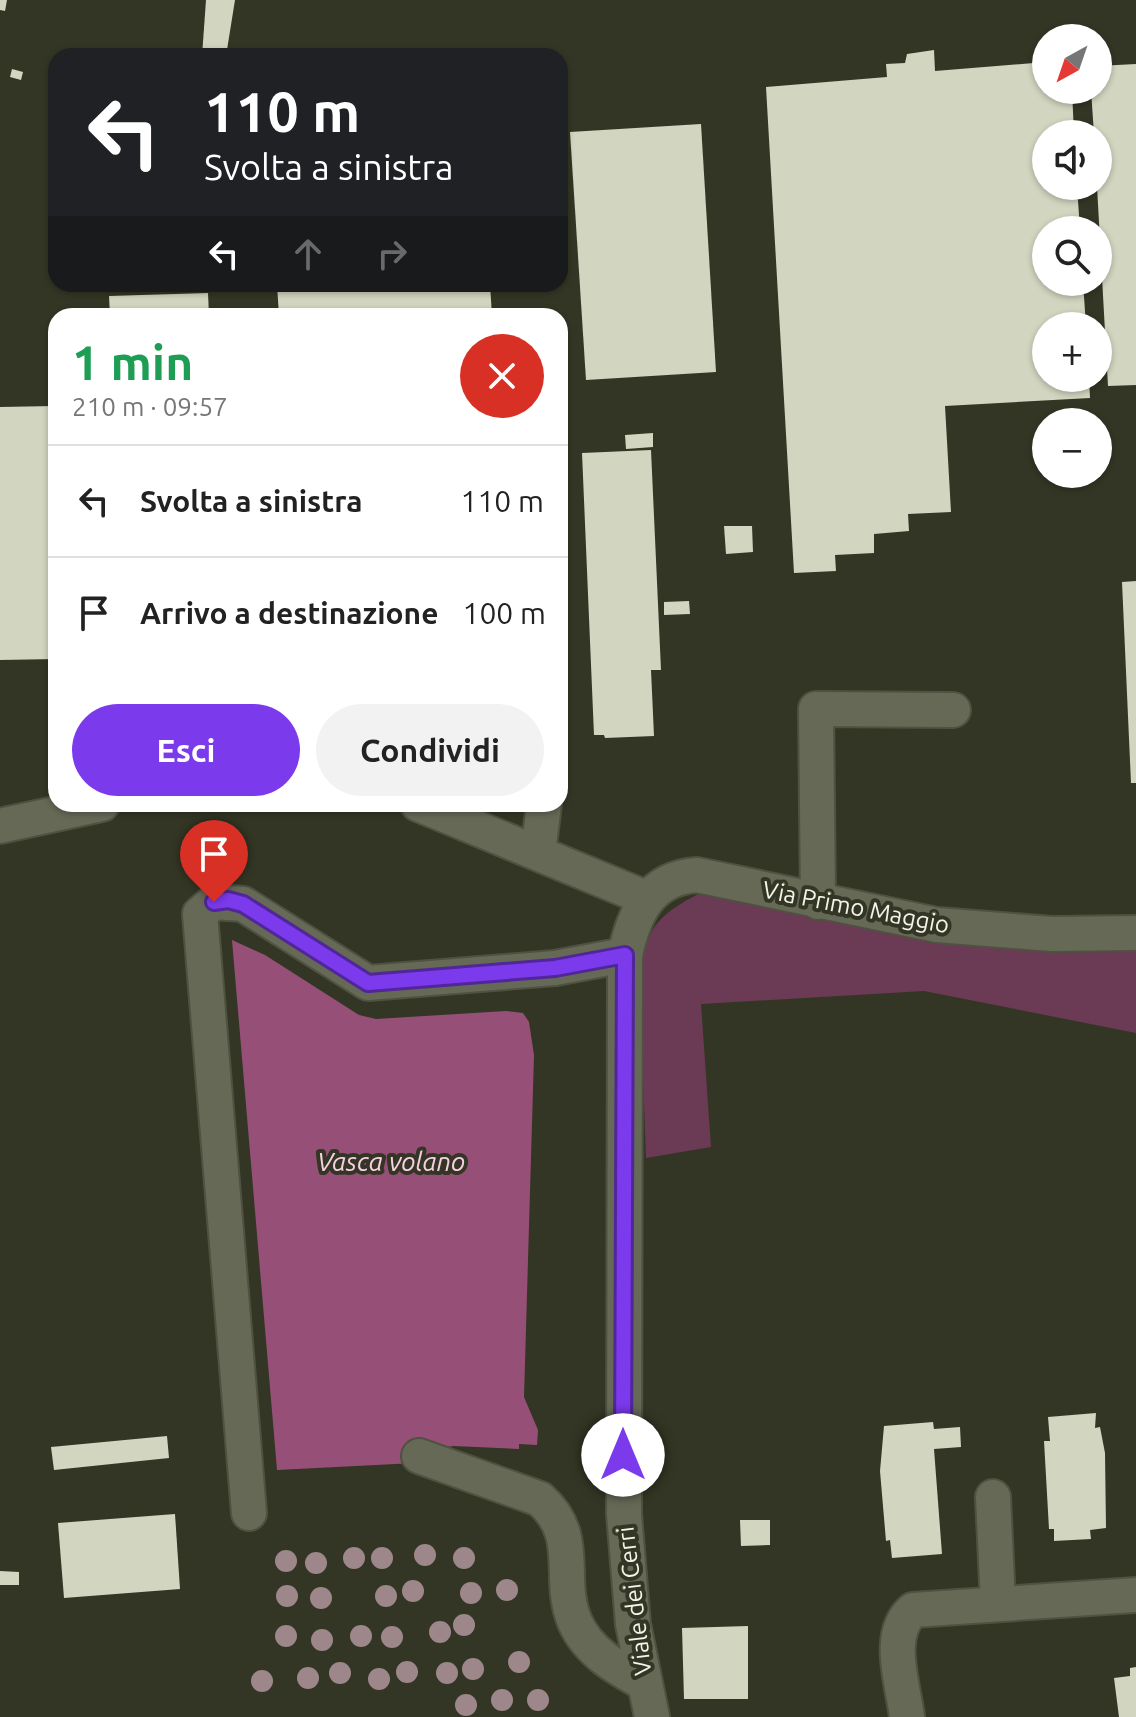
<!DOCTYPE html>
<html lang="it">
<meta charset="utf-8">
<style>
:root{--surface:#fff;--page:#f2f2f2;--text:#222;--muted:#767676;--line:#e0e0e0;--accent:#7c3aed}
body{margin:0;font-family:Ubuntu,sans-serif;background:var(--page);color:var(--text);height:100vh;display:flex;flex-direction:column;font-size:30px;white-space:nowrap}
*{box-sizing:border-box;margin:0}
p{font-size:26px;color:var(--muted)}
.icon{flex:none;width:44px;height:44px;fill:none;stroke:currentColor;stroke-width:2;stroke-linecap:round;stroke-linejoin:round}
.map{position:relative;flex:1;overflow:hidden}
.details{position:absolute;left:48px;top:308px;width:520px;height:504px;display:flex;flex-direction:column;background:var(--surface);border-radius:24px;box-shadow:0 2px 6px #0004}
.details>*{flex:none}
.top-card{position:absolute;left:48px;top:48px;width:520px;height:244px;border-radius:24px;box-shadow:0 2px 6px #0004;background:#202124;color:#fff;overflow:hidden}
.needle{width:52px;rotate:220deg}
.fabs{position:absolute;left:1032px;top:24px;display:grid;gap:16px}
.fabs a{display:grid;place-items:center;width:80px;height:80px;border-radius:50%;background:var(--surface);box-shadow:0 2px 6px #0004;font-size:40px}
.pin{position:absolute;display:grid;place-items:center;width:68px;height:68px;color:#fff;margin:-82px -34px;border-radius:50% 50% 50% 0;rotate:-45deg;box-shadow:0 0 8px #0007}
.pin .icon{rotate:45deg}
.me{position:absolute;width:88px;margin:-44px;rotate:0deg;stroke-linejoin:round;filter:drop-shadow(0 0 6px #0008)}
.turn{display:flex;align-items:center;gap:28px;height:168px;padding:0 24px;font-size:36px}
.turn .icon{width:104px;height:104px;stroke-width:2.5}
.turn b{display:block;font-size:56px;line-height:68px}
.lanes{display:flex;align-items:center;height:76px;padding:0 24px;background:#0003;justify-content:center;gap:40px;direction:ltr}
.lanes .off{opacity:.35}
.round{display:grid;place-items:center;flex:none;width:84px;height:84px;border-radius:42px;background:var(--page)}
.overview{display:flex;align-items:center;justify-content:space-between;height:136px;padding:0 24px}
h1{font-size:48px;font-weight:700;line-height:60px;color:#1e9e55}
.button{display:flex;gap:16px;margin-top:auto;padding:16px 24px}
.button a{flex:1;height:92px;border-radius:48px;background:var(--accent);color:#fff;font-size:32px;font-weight:700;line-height:92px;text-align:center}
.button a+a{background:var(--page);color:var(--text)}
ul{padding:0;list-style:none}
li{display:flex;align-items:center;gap:24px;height:112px;padding:0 24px;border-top:2px solid var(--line)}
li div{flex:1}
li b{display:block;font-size:30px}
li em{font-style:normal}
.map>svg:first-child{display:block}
</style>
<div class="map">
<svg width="1136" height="1717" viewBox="0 0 1136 1717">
<rect width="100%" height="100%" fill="#333624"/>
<path fill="#6b3b55" d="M698,894C840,922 991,960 1136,949V1033L924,991L701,1004L711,1147L646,1158L639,965C650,924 661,914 698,894Z"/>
<path fill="#965077" d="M232,940L265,955L359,1015L376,1019L506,1011L523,1013L529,1022L534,1055L524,1397L538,1430L537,1445L519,1444V1449L454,1446L423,1450L415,1463L277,1470Z"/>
<g fill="#d2d6c0">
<path d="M0,0H7L5,11L0,10Z"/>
<path d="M206,0H235L226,56H202Z"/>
<path d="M934,50L935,71L1046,62V90H1072L1074,134H1046V186H1077L1080,230H1046V282H1083L1086,326H1046V378H1089L1090,398L945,406L951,512L908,514L909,531L874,534V553L835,555L836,571L794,573L766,87L887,77L886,64L905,63L907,54Z"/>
<path d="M1136,64V385L1108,386L1097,186L1098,134H1094L1091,90H1098V66Z"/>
<path d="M12,69L23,72L21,80L10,77Z"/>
<path d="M701,124L716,372L586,380L570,132Z"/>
<path d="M277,284H490L492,316H279Z"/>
<path d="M208,293L209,316H110L109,296Z"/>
<path d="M54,406L56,659L0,660V407Z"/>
<path d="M653,433V447L626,449L625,435Z"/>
<path d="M651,450L661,670H651L654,736L605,738L604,735H594L582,453Z"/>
<path d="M724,526H752L753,552L726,554Z"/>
<path d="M1136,581V783H1131L1122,582Z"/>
<path d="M689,601L690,614L664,615V602Z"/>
<path d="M1096,1413L1095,1428L1100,1427L1105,1453L1106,1528L1090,1530L1091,1539L1054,1541V1529H1049L1044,1441H1050L1048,1417Z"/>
<path d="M933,1422L934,1429L960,1427L961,1447L934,1449L942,1554L892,1558L890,1540L886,1541L880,1471L884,1426Z"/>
<path d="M167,1436L169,1458L54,1470L51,1447Z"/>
<path d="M175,1514L180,1589L64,1598L58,1523Z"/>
<path d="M740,1520H770V1545L741,1546Z"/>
<path d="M0,1571L19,1572V1585H0Z"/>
<path d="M748,1626V1699H684L682,1628Z"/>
<path d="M1136,1667V1717H1119L1114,1678L1130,1676V1668Z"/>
</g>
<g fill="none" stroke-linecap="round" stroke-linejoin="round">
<defs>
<g id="minor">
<path d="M418,804L646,898"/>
<path d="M0,826L102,804"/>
<path d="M538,853L544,804"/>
<path d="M818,902L816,709L953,710"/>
<path d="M419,1456L540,1499C583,1537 556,1578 575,1622C588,1652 617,1668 644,1683"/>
<path d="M993,1497L998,1604"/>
<path d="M249,1513L200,914L214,902L243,904L368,983L555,968L625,955"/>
<path d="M652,1717L633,1624L624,1514L625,955C634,913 650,878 697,875L937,925L1052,934L1136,933"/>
<path d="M907,1717C903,1684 885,1634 913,1610L1136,1595"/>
</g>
</defs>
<use href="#minor" stroke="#4f5141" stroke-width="38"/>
<use href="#minor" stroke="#656955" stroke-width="34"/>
</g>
<g fill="#9d878b">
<circle cx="425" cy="1555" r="11"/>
<circle cx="354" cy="1558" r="11"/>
<circle cx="382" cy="1558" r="11"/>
<circle cx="464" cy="1558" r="11"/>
<circle cx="286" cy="1561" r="11"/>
<circle cx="316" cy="1563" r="11"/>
<circle cx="507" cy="1590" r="11"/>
<circle cx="413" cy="1591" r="11"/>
<circle cx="471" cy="1593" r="11"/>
<circle cx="287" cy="1596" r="11"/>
<circle cx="386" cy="1596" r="11"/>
<circle cx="321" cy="1598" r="11"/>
<circle cx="464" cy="1625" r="11"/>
<circle cx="440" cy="1632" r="11"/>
<circle cx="286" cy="1636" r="11"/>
<circle cx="361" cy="1636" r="11"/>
<circle cx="392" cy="1637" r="11"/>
<circle cx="322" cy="1640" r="11"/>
<circle cx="519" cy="1662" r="11"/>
<circle cx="473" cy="1669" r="11"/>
<circle cx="407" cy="1672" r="11"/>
<circle cx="340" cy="1673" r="11"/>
<circle cx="447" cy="1673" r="11"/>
<circle cx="308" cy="1678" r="11"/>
<circle cx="379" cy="1679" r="11"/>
<circle cx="262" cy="1681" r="11"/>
<circle cx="502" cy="1700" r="11"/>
<circle cx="538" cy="1700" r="11"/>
<circle cx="466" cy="1705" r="11"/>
</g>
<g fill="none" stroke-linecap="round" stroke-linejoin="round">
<defs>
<path id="route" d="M214,902L228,900L243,904L368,983L555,968L625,955L623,1455"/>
</defs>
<use href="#route" stroke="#51269a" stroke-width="20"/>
<use href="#route" stroke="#7c3aed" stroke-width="14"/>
</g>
<g text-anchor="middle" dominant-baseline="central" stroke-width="8" stroke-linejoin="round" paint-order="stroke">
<g font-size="24" fill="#f2f4e9" stroke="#333624">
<text transform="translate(856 907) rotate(11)">Via Primo Maggio</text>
<text transform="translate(634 1601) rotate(-97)">Viale dei Cerri</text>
</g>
<g font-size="26" font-style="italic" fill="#facfe4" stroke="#333624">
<text x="391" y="1161">Vasca volano</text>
</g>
</g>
</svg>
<div class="fabs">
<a><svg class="needle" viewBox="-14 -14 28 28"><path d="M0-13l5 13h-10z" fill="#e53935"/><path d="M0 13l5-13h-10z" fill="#767676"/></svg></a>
<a><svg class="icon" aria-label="sound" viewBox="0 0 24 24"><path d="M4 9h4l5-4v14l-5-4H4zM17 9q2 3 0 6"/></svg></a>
<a><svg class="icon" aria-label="search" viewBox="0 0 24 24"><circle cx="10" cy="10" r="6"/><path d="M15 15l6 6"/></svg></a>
<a>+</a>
<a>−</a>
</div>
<div class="pin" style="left:214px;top:902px;background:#d93025"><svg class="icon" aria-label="arrive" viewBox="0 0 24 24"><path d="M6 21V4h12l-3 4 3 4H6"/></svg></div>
<svg class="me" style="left:623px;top:1455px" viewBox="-20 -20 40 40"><circle r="19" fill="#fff"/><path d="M0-13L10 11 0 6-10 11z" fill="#7c3aed"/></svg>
<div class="top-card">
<div class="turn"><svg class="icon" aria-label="left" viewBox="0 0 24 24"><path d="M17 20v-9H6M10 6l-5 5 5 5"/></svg><div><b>110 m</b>Svolta a sinistra</div></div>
<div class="lanes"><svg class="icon" aria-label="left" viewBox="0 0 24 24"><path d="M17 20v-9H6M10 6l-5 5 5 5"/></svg><svg class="icon off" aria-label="ahead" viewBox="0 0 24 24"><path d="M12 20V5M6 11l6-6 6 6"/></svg><svg class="icon off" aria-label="right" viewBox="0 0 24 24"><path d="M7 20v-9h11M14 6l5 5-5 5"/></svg></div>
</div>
<section class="details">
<div class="overview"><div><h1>1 min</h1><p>210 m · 09:57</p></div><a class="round" style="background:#d93025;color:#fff"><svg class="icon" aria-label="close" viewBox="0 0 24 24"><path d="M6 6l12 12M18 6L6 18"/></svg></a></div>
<ul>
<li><svg class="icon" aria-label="left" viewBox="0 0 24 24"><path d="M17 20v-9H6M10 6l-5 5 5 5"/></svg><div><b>Svolta a sinistra</b></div><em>110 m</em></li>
<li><svg class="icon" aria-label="arrive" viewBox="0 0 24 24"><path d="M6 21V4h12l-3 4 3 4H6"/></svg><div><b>Arrivo a destinazione</b></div><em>100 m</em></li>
</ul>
<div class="button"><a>Esci</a><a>Condividi</a></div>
</section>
</div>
